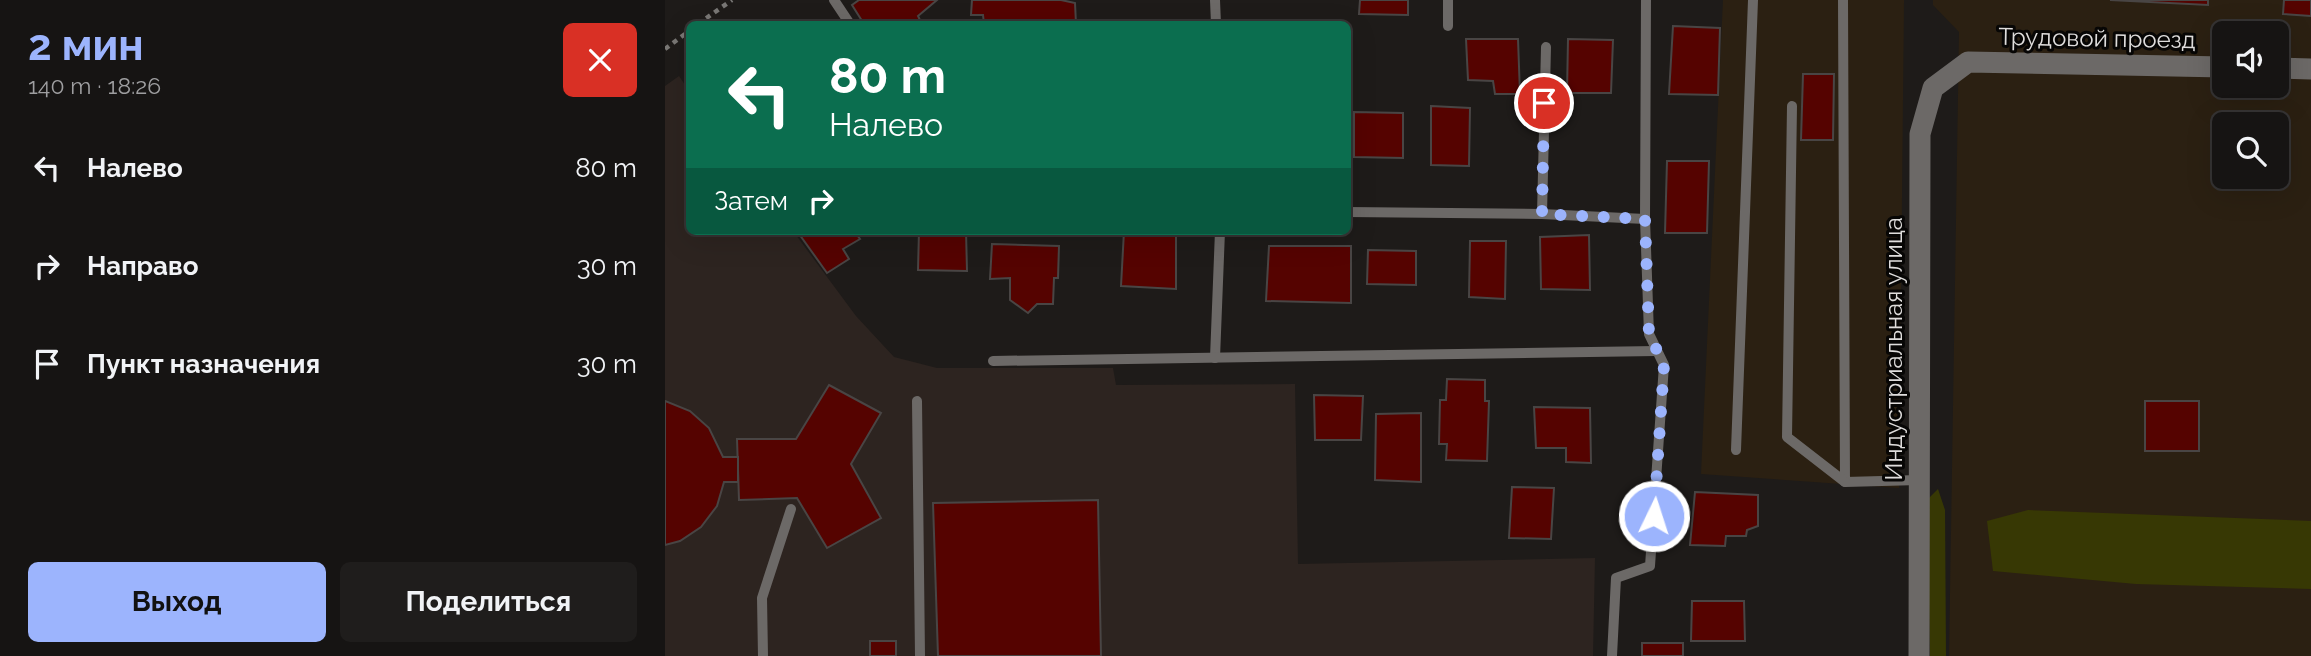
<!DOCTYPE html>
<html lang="ru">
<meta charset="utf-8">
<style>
:root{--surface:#161413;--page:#1f1d1c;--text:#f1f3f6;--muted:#9e9ea0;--line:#353333;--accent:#9cb4fd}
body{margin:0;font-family:Raleway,sans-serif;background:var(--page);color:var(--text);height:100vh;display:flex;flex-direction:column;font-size:26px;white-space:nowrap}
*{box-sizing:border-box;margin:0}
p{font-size:23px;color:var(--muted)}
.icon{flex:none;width:38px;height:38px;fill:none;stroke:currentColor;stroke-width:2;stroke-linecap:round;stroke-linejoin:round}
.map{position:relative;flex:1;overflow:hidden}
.drawer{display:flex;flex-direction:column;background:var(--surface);width:665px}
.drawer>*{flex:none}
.banner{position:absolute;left:21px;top:21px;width:665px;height:214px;border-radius:10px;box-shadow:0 7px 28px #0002,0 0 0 2px var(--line);background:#0b6e4f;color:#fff;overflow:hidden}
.fabs{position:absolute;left:1547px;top:21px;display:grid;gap:14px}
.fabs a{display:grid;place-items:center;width:77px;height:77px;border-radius:10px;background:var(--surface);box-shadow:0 7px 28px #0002,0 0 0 2px var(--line);font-size:35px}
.pin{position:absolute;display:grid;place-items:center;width:60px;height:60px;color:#fff;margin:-30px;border:4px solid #fff;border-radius:50%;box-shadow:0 2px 7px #0007}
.me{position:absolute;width:77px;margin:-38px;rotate:4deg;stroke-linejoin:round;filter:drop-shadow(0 0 5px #0008)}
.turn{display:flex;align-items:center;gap:24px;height:147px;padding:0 28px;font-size:32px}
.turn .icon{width:91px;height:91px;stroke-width:2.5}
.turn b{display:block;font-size:49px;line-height:60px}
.then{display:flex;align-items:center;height:66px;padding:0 28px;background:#0003;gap:14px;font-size:26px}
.round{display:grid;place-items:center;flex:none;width:74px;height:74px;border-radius:10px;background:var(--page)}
.summary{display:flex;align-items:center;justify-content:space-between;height:119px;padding:0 28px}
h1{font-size:42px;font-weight:700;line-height:52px;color:var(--accent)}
.action{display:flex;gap:14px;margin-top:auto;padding:14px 28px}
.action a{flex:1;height:80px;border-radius:10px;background:var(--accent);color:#111;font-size:28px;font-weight:700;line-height:80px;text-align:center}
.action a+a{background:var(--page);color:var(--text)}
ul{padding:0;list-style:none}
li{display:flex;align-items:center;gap:21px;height:98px;padding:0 28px}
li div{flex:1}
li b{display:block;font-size:26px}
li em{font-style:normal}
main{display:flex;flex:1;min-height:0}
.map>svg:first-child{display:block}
</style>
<main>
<section class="drawer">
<div class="summary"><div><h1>2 мин</h1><p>140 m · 18:26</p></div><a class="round" style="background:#d93025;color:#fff"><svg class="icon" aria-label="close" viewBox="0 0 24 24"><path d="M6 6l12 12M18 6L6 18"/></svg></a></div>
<ul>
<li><svg class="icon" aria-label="left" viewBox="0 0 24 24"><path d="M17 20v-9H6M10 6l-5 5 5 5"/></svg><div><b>Налево</b></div><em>80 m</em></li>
<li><svg class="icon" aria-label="right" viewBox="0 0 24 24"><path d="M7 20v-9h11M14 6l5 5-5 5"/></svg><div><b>Направо</b></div><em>30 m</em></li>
<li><svg class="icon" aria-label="arrive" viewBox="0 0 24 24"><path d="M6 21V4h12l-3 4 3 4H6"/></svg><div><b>Пункт назначения</b></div><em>30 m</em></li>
</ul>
<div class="action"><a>Выход</a><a>Поделиться</a></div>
</section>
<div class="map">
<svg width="1646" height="656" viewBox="0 0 1646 656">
<rect width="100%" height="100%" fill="#1e1b19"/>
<g fill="#2b2012" fill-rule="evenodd">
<path d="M1058,0H1239L1234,488L1036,474Z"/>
<path d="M1268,0H1646V656H1284L1294,32L1268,5ZM1559,33H1612V86H1559ZM1559,124H1612V177H1559Z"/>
</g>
<path fill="#2d2420" d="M14,76L24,91V231H128L191,316L229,357L272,368H448L451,385L630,384L633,564L930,558L928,656H0V86Z"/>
<g fill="#373804">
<path d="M1273,489L1280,510L1281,656H1265L1262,500Z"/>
<path d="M1363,510L1646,521V589L1471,584L1328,571L1322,521Z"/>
</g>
<g fill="#550300" stroke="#494544" stroke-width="2">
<path d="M194,0H272L253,16L257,24H199L187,5Z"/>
<path d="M307,0H396L410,3L411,24H319L318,15H306Z"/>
<path d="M695,0H743V15L694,14Z"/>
<path d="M1445,0H1543V5Z"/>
<path d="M1619,0H1646V16L1618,14Z"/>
<path d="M1008,26L1055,28L1053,95L1004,94Z"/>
<path d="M801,39H853L855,94H830L828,81L803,80Z"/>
<path d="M903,39L948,40L946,93H902Z"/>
<path d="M1138,74H1169L1168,140H1136Z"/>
<path d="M766,106L805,108L804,166L766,165Z"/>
<path d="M689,112L738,113V158L689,157Z"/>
<path d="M1002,161H1044L1042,233H1000Z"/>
<path d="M132,231H189L195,239L178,249L184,259L162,273Z"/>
<path d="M254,231H301L302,271L253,270Z"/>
<path d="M459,231L511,232V289L456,286Z"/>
<path d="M924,235L925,290L876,289L875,237Z"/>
<path d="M805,241H841L840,299L804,297Z"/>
<path d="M327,244L394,246L393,278H389L388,304H372L363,313L345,300V278L325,279Z"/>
<path d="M604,246H686V303L601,301Z"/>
<path d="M703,250L751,251V285L702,284Z"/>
<path d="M782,379L820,380V401H824L822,461L781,460L782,444H774L775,400H781Z"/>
<path d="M164,385L216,413L186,464L216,518L162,548L132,498L74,500L72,439H131Z"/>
<path d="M649,395L698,396L696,440H650Z"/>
<path d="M0,401L25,411L44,428L58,457H73V482H59L52,506L36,527L15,541L0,545Z"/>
<rect x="1480" y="401" width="54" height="50"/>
<path d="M869,407L925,408L926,463L901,462V448H871Z"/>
<path d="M756,413V482L710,480L711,414Z"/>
<path d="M847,487L889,488L886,539L844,538Z"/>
<path d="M1030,492L1093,495V526L1082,530L1081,536H1061L1060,546L1025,545Z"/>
<path d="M433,500L436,656H273L268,503Z"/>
<path d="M1027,601H1079L1080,641H1026Z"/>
<rect x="205" y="641" width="26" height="15"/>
<rect x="977" y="643" width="41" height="13"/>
</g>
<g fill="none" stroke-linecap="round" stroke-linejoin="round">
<g stroke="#797775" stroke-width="4.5" stroke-dasharray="5 5" stroke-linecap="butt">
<path d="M33,24L67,0"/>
<path d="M0,49L24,31"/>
</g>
<g stroke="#6c6967" stroke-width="10">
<path d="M169,0L185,24"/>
<path d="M550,0L551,24"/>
<path d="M783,0V26"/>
<path d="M1178,0L1180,482L1254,480"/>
<path d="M1127,106L1122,437L1180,482"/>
<path d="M682,212L877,214L980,219"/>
<path d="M877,214L881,47"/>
<path d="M550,358L555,231"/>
<path d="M328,361L991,351"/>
<path d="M252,401L255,656"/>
<path d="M1071,450L1088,0"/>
<path d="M98,656L97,598L126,509"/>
<path d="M947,656L951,578L985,566L999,365L984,334L980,219L981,0"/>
</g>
<g stroke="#6c6967" stroke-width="21">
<path d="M1612,68L1646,69"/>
<path d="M1254,656L1255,134L1268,88L1303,62L1559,67"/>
</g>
</g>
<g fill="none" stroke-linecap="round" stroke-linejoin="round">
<path stroke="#9cb4fd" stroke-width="12" stroke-dasharray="0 21.6" d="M879,103L877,214L980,219L984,334L999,365L989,516"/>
</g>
<g text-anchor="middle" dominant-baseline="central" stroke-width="6" stroke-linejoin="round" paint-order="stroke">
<g font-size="24" fill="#dfdddc" stroke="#070605">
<text transform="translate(1432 38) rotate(1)">Трудовой проезд</text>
<text transform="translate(1228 349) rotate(-90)">Индустриальная улица</text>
</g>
</g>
</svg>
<div class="fabs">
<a><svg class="icon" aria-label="sound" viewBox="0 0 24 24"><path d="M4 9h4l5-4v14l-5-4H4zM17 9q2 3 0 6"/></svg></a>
<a><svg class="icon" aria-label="search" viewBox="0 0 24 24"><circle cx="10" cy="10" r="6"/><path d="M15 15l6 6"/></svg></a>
</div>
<div class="pin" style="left:879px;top:103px;background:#d93025"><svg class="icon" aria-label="arrive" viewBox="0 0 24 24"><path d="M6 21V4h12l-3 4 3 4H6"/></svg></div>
<svg class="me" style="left:989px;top:516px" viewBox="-20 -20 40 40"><circle r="17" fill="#9cb4fd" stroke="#fff" stroke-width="3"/><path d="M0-11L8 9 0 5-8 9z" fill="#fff"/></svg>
<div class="banner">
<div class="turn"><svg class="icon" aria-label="left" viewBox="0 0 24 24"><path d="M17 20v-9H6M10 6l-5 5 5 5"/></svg><div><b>80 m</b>Налево</div></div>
<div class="then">Затем<svg class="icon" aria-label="right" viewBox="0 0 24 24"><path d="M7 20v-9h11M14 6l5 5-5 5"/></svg></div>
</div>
</div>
</main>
